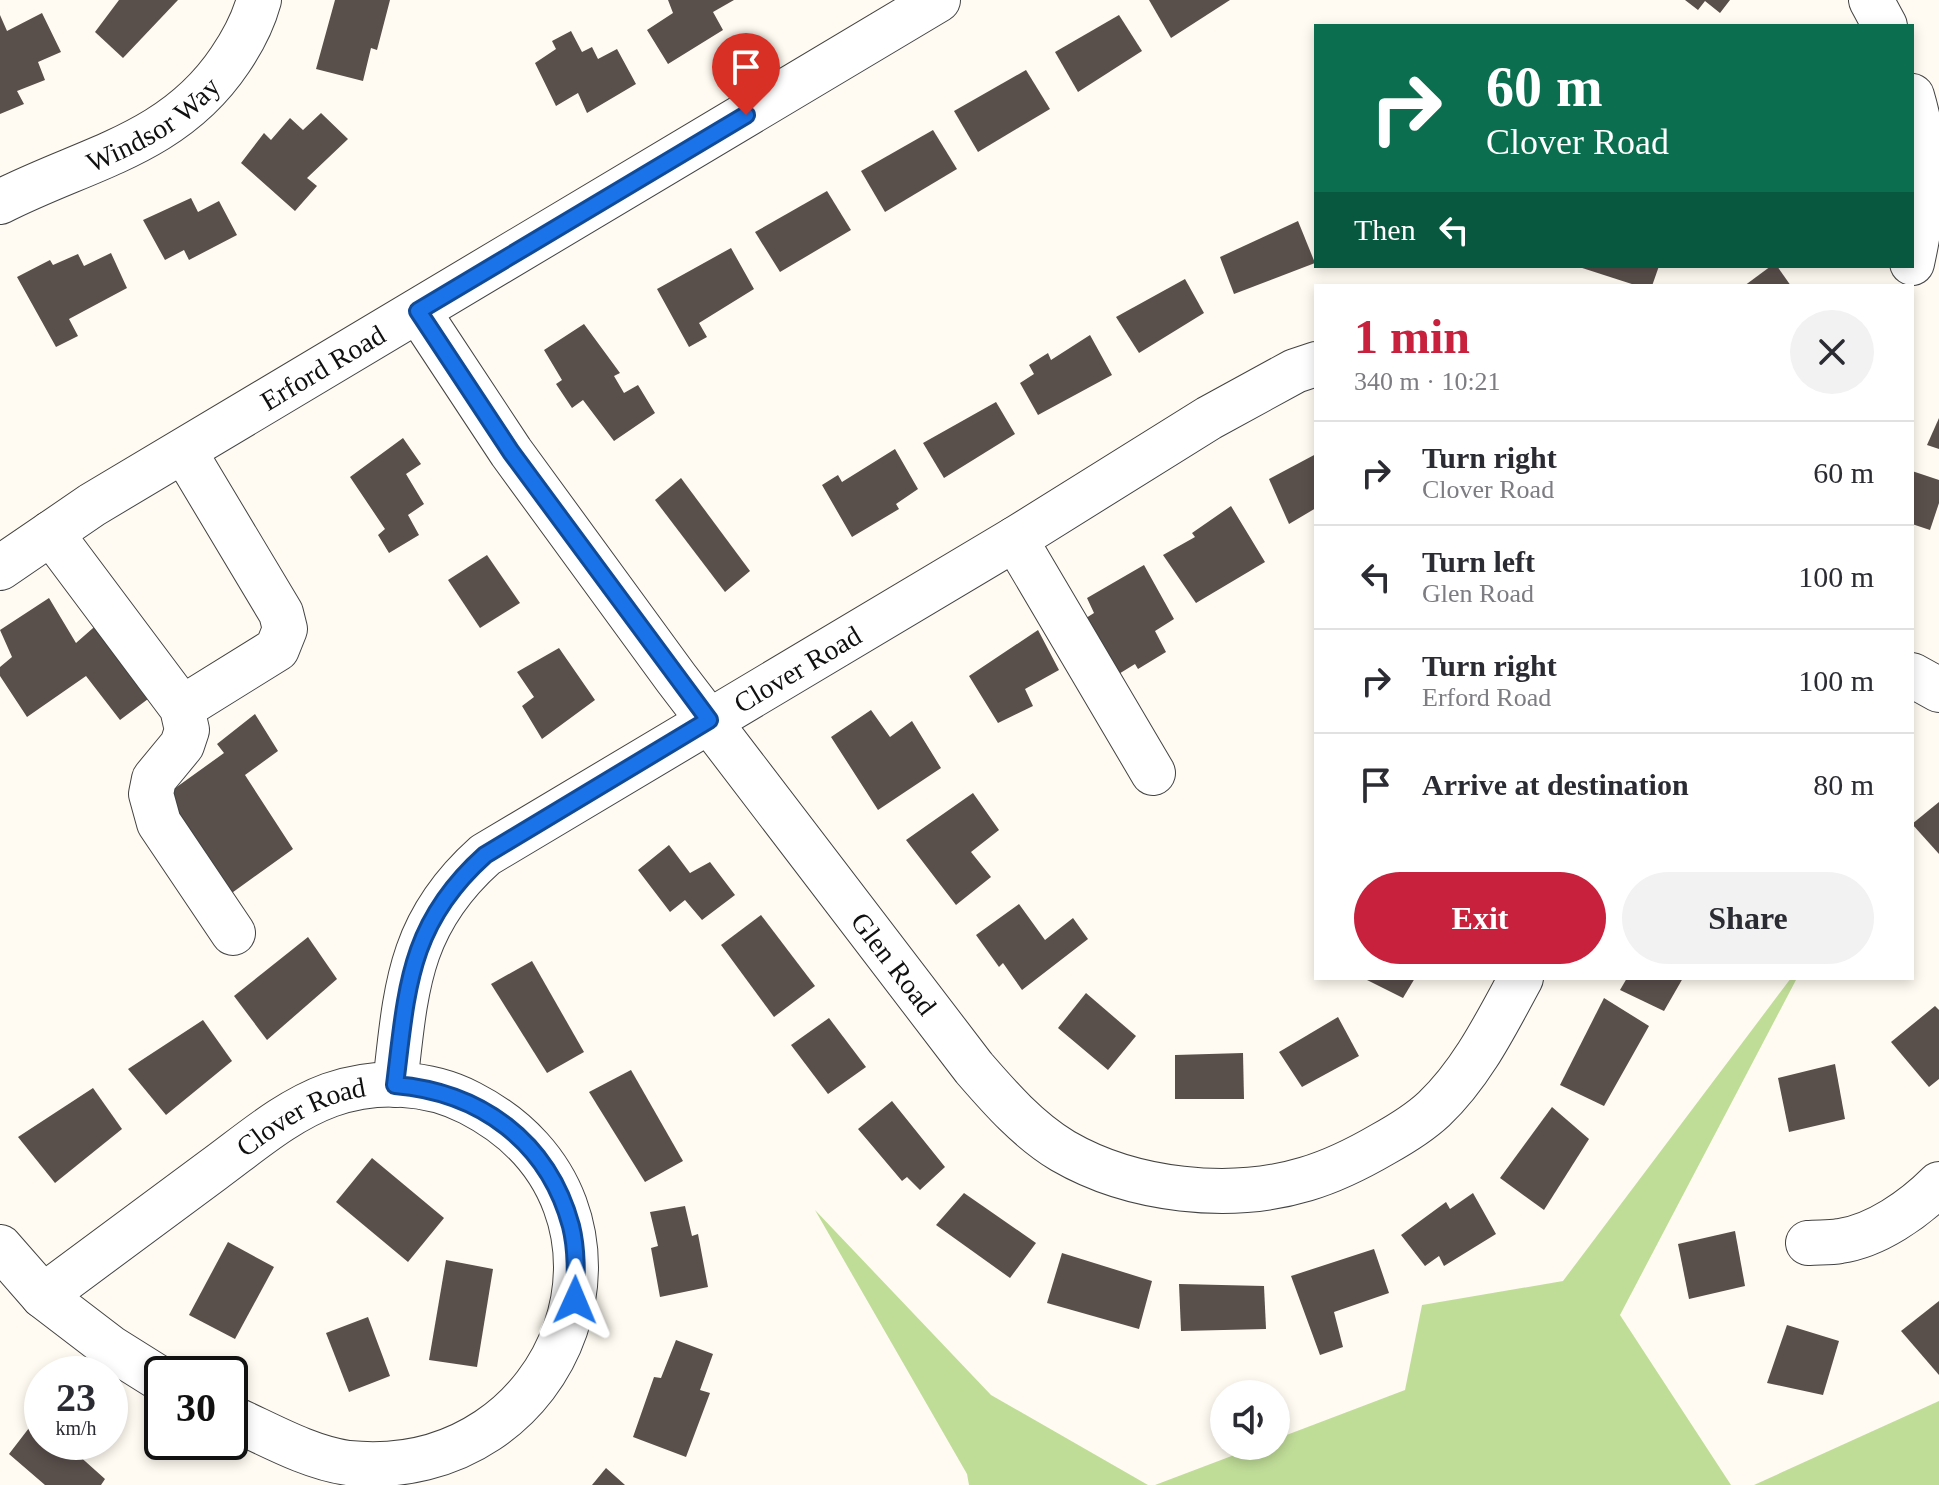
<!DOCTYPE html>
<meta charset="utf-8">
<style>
:root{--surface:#fff;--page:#f2f2f3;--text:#2b2b33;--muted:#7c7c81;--line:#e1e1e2;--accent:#c7213e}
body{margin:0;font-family:"Times New Roman",serif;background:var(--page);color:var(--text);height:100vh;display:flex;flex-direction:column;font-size:30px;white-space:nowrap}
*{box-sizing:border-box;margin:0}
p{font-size:26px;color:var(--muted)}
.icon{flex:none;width:44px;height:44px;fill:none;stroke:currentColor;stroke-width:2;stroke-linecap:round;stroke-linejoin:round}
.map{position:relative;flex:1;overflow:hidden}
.sheet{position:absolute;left:1314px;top:284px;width:600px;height:696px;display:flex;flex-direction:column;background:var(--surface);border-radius:0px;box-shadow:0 4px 12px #0003}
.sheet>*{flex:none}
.hud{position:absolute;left:1314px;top:24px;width:600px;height:244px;border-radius:0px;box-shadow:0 4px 12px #0003;background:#0b6e4f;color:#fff;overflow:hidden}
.buttons{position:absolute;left:1210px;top:1380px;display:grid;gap:16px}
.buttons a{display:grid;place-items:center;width:80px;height:80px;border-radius:50%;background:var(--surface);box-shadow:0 4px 12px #0003;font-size:40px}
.speed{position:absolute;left:24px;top:1356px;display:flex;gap:16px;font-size:40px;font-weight:700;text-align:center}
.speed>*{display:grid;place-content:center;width:104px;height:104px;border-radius:50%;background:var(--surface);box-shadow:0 4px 12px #0003;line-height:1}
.speed small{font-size:20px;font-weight:400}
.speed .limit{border:4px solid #111;border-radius:12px;background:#fff;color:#111}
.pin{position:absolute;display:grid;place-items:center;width:68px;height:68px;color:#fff;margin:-82px -34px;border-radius:50% 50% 50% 0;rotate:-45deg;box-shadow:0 0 8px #0007}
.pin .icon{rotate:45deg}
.me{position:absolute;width:88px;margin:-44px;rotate:1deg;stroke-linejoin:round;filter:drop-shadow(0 0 6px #0008)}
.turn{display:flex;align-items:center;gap:28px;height:168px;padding:0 40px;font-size:36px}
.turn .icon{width:104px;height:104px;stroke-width:2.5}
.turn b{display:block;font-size:56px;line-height:68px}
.then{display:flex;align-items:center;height:76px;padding:0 40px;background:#0003;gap:16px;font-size:30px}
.round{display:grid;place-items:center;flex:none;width:84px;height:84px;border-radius:42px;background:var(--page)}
.overview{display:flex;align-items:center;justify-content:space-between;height:136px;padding:0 40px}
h1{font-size:48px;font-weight:700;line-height:60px;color:var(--accent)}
.cta{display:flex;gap:16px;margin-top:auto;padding:16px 40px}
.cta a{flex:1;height:92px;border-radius:48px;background:var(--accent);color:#fff;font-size:32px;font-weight:700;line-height:92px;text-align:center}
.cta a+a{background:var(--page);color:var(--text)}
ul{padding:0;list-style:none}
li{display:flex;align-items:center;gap:24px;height:104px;padding:0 40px;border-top:2px solid var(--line)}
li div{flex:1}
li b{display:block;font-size:30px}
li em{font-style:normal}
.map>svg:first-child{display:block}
</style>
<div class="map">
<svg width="1939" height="1485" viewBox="0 0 1939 1485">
<rect width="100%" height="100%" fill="#fffbf2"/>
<g fill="#c0dd98">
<path d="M1791,978H1797L1620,1315L1731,1485H1155L1258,1446H1276V1439L1405,1390L1422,1305L1563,1281Z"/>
<path d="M815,1210L991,1395L1148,1485H969L967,1474Z"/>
<path d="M1939,1401V1485H1754Z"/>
</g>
<g fill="#594f4b">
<path d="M119,0H178L123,58L95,32Z"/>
<path d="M335,0H390L377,50L371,48L363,81L316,69Z"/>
<path d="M668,0H734L713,12L723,30L668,64L647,30L673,13Z"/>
<path d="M1149,0H1230L1171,38Z"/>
<path d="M1685,0H1730L1720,13L1705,1L1698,10Z"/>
<path d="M42,13L61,52L38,62L45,80L17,91L24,104L0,114V15L7,31Z"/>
<path d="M1119,15L1142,51L1078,92L1055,52Z"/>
<path d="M571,31L582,52L592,47L598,59L617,49L636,84L587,113L578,93L556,106L535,63L556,49L552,41Z"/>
<path d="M1026,70L1050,109L978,152L954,111Z"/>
<path d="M321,113L348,139L307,178L317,186L295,211L241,163L264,133L271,140L290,118L303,130Z"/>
<path d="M933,130L957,169L885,212L861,171Z"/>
<path d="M827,191L851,230L780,272L755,232Z"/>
<path d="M191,198L198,212L219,201L237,235L189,260L184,250L165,260L143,220Z"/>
<path d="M1298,221L1315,263L1234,294L1220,257Z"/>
<path d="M731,248L754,289L699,323L707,337L689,347L657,289Z"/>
<path d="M111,253L127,288L69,319L78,336L56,347L17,277L50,260L53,265L78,254L84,266Z"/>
<path d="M1576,266H1659L1652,286H1638Z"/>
<path d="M1771,266H1777L1791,286H1744Z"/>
<path d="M1185,279L1204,313L1139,353L1116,317Z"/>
<path d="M584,324L620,373L614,376L624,393L638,385L655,413L614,441L583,400L572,408L556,384L562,380L544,350Z"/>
<path d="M1090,335L1112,375L1038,415L1020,383L1034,374L1029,365L1048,353L1051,360Z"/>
<path d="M996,402L1015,434L944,478L923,443Z"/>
<path d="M1939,418V449L1927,445Z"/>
<path d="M403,438L421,464L406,474L424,504L408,515L419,535L389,553L378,535L385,529L350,477Z"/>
<path d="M895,449L918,489L896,504L899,509L852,537L822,485L838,475L842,482Z"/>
<path d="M1316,454V508L1289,524L1269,479Z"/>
<path d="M1912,471L1939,480V503L1930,530L1912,524Z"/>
<path d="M681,478L750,571L725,592L655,500Z"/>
<path d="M1231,506L1265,562L1196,603L1163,555L1195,537L1192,533Z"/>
<path d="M487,555L520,603L480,628L448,580Z"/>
<path d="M1144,565L1174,619L1155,631L1166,652L1138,669L1135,664L1109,680L1075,625L1094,613L1087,598Z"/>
<path d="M49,598L76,643L101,621L152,696L120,720L86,676L27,717L0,676V667L12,657L0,630Z"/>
<path d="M1038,630L1059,670L1025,689L1033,706L998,723L969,676Z"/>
<path d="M559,648L595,700L542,739L522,706L534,697L517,672Z"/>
<path d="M871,710L890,737L912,721L941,768L878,810L831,737Z"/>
<path d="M255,714L278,751L245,775L293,849L229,895L160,799L224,753L217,744Z"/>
<path d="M973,793L999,830L971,852L991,877L956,905L906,840Z"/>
<path d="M1939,802V854L1912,824Z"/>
<path d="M669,845L690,873L710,862L735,895L702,920L685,900L670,912L638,870Z"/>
<path d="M1019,904L1045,940L1073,918L1088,939L1022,990L1003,963L999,967L976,935Z"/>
<path d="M761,915L815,986L774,1017L721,945Z"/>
<path d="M308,937L337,979L267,1040L234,996Z"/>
<path d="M532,961L584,1052L547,1073L491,984Z"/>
<path d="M1363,978H1415L1403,998Z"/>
<path d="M1627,978H1683L1664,1011L1620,990Z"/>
<path d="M1086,993L1136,1036L1108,1070L1058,1028Z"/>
<path d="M1604,998L1649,1026L1604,1106L1560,1085Z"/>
<path d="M1935,1006L1939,1010V1079L1929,1087L1891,1042Z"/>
<path d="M1338,1017L1359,1056L1302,1087L1279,1052Z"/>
<path d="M829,1018L866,1067L828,1094L791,1045Z"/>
<path d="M203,1020L232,1061L166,1115L128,1069Z"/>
<path d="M1243,1053L1244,1099H1175V1055Z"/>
<path d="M1835,1064L1845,1119L1789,1132L1778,1078Z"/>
<path d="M631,1070L683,1161L645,1182L589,1092Z"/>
<path d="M93,1088L122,1129L55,1183L18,1137Z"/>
<path d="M892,1101L945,1167L920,1190L907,1177L902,1181L858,1129Z"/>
<path d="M1552,1107L1589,1139L1544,1210L1500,1178Z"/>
<path d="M372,1158L444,1218L408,1262L336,1202Z"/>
<path d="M964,1193L1036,1243L1010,1278L936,1225Z"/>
<path d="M1473,1193L1496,1234L1444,1266L1439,1256L1425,1266L1401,1235L1446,1202L1450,1209Z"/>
<path d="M685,1206L692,1236L698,1234L708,1287L660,1297L651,1248L658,1246L650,1212Z"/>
<path d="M1735,1231L1745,1286L1689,1299L1678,1244Z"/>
<path d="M228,1242L274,1267L235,1339L189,1315Z"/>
<path d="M1374,1249L1389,1293L1334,1312L1343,1347L1320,1355L1291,1276Z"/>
<path d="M1062,1253L1152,1281L1139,1329L1047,1303Z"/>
<path d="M446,1260L493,1269L477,1367L429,1360Z"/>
<path d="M1179,1284L1264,1286L1266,1329L1181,1331Z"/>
<path d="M1939,1301V1375L1901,1331Z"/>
<path d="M368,1317L390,1376L349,1392L326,1333Z"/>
<path d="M1787,1325L1839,1341L1823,1395L1767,1383Z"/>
<path d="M676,1340L713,1354L700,1390L710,1393L686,1457L633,1437L654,1377L661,1378Z"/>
<path d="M39,1415L42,1417V1442H72L80,1449L76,1453L105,1479L101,1485H45L9,1454Z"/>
<path d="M606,1468L625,1485H592Z"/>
</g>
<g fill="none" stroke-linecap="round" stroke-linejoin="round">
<defs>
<g id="minor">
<path d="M1871,0L1885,26"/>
<path d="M1912,96C1930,156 1925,204 1912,263"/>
<path id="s1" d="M0,202C86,158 173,145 230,60C243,41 253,22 259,0"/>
<path id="s2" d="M418,311L511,452L676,678L974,1068C1000,1098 1028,1130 1063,1151C1132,1191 1230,1202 1306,1179C1333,1171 1359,1158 1383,1144C1401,1134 1419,1123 1434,1109C1472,1073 1496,1024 1521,978"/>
<path d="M51,533L182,708L187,730L182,745L154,779L151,794L159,823L233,933"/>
<path d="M1015,539L1153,773"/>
<path id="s3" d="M0,568L92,505L938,0"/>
<path d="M1912,675L1939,690"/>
<path d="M182,708L277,649L285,629L281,613L184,451"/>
<path id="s4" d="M395,1085C406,989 408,924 485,855L1015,539L1209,418L1295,371L1316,364"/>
<path d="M1808,1243C1818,1242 1829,1243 1840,1241C1876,1236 1914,1209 1939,1184"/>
<path d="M0,1247L43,1296L111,1348L162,1380"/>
<path id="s5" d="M43,1296C100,1254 157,1212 213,1170C250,1143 286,1111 330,1095C375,1079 428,1081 470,1103C667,1204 568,1485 348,1463C307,1457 268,1434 230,1417"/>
</g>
</defs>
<use href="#minor" stroke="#434343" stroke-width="46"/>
<use href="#minor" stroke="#fff" stroke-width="44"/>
</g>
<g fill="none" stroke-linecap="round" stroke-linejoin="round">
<defs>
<path id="route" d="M575,1300C576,1276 577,1250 571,1226C548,1141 480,1092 395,1085C407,989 408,924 485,855L709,720L511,452L418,311L746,115"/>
</defs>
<use href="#route" stroke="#114b97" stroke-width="20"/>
<use href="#route" stroke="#1a73e8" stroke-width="14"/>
</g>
<g text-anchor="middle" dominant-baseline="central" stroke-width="8" stroke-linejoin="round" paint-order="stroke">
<g font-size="28" fill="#101010" stroke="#fff">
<text stroke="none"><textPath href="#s1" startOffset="172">Windsor Way</textPath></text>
<text stroke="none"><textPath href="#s3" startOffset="380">Erford Road</textPath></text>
<text stroke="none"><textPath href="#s4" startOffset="618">Clover Road</textPath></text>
<text stroke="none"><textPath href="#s2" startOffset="808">Glen Road</textPath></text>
<text stroke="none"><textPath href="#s5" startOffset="316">Clover Road</textPath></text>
</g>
</g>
</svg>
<div class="buttons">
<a><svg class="icon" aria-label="sound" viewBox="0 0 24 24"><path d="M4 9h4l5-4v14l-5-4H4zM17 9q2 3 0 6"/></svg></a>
</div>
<div class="speed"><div>23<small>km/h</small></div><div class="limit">30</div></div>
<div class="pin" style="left:746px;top:115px;background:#d93025"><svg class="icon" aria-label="arrive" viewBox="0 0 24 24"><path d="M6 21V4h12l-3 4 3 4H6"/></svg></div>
<svg class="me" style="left:575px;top:1300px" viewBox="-20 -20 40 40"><path d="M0-17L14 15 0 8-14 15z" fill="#1a73e8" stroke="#fff" stroke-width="4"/></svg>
<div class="hud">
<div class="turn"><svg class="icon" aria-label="right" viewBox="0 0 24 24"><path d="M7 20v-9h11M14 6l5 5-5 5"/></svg><div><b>60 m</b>Clover Road</div></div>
<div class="then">Then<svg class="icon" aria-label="left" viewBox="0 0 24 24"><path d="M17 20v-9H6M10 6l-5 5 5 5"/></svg></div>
</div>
<section class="sheet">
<div class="overview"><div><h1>1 min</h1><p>340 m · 10:21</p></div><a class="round"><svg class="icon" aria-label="close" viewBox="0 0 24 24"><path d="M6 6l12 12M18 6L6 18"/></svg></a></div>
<ul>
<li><svg class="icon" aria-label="right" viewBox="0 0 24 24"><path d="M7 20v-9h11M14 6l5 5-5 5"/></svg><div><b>Turn right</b><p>Clover Road</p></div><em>60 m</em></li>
<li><svg class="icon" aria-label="left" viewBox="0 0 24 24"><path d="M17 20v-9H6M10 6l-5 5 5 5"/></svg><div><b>Turn left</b><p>Glen Road</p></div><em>100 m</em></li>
<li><svg class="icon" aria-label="right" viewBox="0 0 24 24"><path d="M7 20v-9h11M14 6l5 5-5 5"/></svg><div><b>Turn right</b><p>Erford Road</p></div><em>100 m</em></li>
<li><svg class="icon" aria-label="arrive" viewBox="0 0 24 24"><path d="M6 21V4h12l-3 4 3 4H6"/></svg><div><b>Arrive at destination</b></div><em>80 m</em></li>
</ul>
<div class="cta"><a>Exit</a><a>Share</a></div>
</section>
</div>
